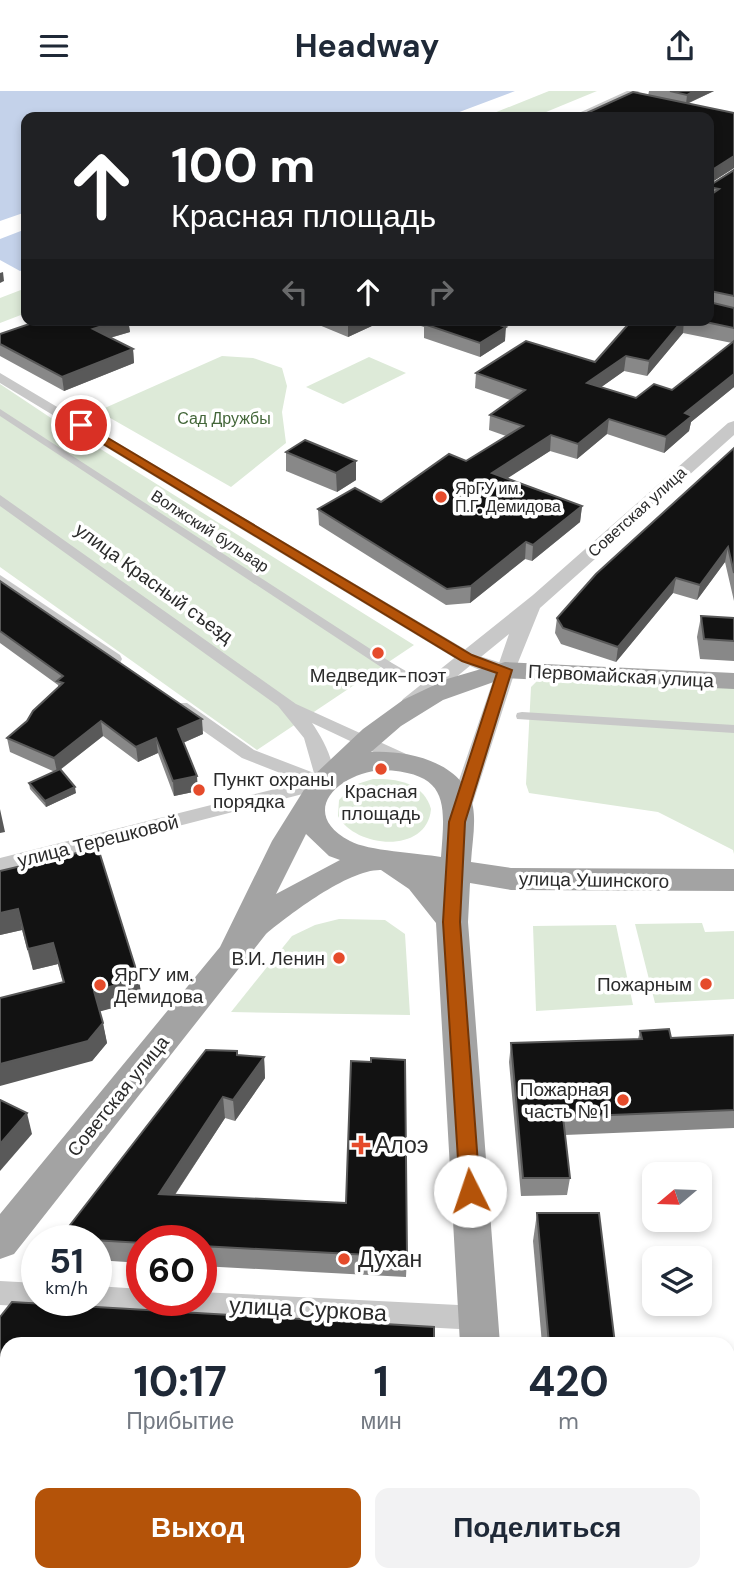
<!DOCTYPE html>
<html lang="ru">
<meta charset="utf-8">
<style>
:root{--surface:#fff;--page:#f2f2f3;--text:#1f2937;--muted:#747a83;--accent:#b45309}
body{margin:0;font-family:"DM Sans",sans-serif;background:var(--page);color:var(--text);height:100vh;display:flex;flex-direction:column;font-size:26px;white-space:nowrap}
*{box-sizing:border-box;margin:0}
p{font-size:23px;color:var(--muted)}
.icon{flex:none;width:38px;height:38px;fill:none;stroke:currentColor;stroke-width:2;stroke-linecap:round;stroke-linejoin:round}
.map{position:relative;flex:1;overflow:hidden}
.details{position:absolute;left:0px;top:1246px;width:735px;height:245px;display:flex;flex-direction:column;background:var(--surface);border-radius:21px 21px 0 0;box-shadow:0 4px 10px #0003}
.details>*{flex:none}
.banner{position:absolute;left:21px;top:21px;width:693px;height:214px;border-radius:14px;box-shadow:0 4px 10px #0003;background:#202124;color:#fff;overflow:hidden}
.needle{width:46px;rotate:251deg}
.fabs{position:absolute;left:642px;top:1071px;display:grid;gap:14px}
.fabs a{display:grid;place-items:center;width:70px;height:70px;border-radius:14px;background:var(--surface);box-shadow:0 4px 10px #0003;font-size:35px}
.speed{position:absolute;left:21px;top:1134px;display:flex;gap:14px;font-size:35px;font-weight:700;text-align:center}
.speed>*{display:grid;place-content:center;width:91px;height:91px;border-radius:50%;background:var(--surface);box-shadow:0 4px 10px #0003;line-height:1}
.speed small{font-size:18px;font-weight:400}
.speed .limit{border:10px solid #d22;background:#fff;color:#111}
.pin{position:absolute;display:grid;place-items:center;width:60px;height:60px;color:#fff;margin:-30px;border:4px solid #fff;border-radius:50%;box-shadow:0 2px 7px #0007}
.me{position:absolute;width:77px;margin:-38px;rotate:356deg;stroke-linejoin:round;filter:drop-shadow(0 0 5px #0008)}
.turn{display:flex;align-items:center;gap:24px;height:147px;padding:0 35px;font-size:32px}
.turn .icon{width:91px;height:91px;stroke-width:2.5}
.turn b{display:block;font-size:49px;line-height:60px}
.lanes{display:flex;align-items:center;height:66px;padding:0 35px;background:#0003;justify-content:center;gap:35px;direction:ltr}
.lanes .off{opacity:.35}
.eta{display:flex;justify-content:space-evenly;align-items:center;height:119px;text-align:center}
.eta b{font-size:42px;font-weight:700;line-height:49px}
.cta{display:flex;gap:14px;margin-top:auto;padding:14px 35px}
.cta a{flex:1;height:80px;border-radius:14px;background:var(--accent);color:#fff;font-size:28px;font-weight:700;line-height:80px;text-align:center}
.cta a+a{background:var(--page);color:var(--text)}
header{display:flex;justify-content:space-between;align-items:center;height:91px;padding:0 35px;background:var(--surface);font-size:32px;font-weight:700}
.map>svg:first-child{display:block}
</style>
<header><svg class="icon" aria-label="menu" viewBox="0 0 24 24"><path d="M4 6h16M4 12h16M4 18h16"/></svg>Headway<svg class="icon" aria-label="share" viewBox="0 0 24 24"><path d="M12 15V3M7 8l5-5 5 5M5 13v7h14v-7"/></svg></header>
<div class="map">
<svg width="734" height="1491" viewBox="0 0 734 1491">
<rect width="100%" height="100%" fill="#fff"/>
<g fill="#ddead8">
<path d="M549,0H597L534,26H484Z"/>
<path d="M26,197V222L0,232V207Z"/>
<path d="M222,265L253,267L282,277L287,295L282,321L286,352L231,396L98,320Z"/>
<path d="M369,266L406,282L343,313L306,296Z"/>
<path d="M0,293L51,327L414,554L257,659L0,476Z"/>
<path d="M543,584L734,594V763L733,759L658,721L529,702L526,693L531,596Z"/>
<path d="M373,688C397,687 424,692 431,718C427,764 355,757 338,725L339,709L354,694Z"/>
<path d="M339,828L385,829L405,843L410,924L231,921L292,845L315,834Z"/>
<path d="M702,832L705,841L734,840V908L655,912L635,833Z"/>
<path d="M616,834L633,914L536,920L533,835Z"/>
</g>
<g fill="#c4d2ea">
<path d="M0,0H515L446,26H26V121L0,130Z"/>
<path d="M26,138V178L20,180L0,169V148Z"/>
</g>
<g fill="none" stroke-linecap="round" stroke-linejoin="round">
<g fill="#c8c8c8" fill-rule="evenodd">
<path d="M0,318L392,572L411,583L405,587L384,578L0,325Z"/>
<path d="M522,621L734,634V642L517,628L516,625L517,622Z"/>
</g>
<g fill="#c8c8c8" fill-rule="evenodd">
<path d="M627,0H640L582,26H570Z"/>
<path d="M0,282L473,563L511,575L513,579L505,584L482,580L461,571L0,292Z"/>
<path d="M0,404L296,613L415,667L418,671L415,675H403L312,632C323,648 340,677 330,696L0,781V767L303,691L242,667L175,620L172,616L175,612H187L254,659L314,682L304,647L278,615L0,415Z"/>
<path d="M0,484L120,564L122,568L120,572H108L0,496Z"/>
<path d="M0,1190L37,1192V1209H47L37,1216L0,1214Z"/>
<path d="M96,1195L142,1198V1209H201V1201L478,1215L487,1219L491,1227L487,1235L478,1239L96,1219L87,1215L84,1209H96Z"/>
</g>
<path fill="#c8c8c8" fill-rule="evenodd" d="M734,330V344L540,517L517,574L469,724L466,729L458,732L450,729L447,724L509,543L417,618H403L400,613L403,608L533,504L728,332Z"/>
<g fill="#a3a3a3" fill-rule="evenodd">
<path d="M505,571L734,582V598L505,587L443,609L401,635L371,661C408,659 465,671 473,716C476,733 472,753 471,771L511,777L734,778V800L511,799L470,792L468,831L500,1253H460L436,832L409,798L381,779C349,778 290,823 266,843L14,1163L0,1168V1123L220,856L272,750L312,686L363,638L403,609L447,588ZM383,679C450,682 445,713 441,766C418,762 368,760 350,750C296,721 340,681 383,679ZM306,743L329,765L340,769L276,803Z"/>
<path d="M473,1484H519L520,1491H474Z"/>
</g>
</g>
<g fill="#888" fill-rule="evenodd">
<path d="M649,0H714L687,13L734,22V77L709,93H712L734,79V296L691,331L689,340L664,362L607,343L577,368L550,360L507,387L582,415L580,431L532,470L525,468L470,512L446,514L319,434L318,418L355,397L381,411L449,363L466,370L506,345L489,339L490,324L510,309L475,297L476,282L526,250L595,271L631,231L622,229H709V26H578L633,1L648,5ZM683,242L732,252L672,299L654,293L636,307L601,296L624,280L647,285Z"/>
<path d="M41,229H128L130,241L110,247L133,258L134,272L64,300L0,265V243Z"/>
<path d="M307,229H374V234L348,246Z"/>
<path d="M403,229H485L505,250L480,266L424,247V236Z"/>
<path d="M734,357V510L725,471L697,509L673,502L616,571L561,553L555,542L557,527Z"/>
<path d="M286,361L356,389L337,401L286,380Z"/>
<path d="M0,490L203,643L183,652L198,700L174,705L158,662L138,671L103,645L60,679L76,702L46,716L30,698L29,692L55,681L10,661L7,647L27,630L58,597V594L0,552Z"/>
<path d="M701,525L734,527V570L700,568L697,546Z"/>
<path d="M0,780L142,909L100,920L107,952L92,970L63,892L58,873L33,879L22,839L0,844Z"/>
<path d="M640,940L671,947L734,944V1037L565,1044L570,1087L567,1104L521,1105L509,971L511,952L638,948Z"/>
<path d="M238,964L264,966L265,987L235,1030L225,1027L175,1104L346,1112L407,1166L406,1186L201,1175V1150H142V1172L96,1169V1150H60V1147Z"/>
<path d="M537,1122L615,1253H542L533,1150Z"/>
<rect x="347" y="1484" width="93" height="7"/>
</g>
<g fill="#595959">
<path d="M694,0H714L686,13L687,4Z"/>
<path d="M734,65V77L709,93V81Z"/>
<path d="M3,181L4,190L0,192V182Z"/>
<path d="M121,229H128L130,241L95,251L93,238Z"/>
<path d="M354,229H374V234L348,246V232Z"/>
<path d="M683,229H684L683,242L647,285L649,270Z"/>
<path d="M506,236L505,250L480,266V252Z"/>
<path d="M133,258L134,272L64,300L62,286Z"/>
<path d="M626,265L624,280L586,307L587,292Z"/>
<path d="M734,283V296L691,331L689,340L664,362L666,346L685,322Z"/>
<path d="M609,328L607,343L577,368L578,353Z"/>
<path d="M551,344L550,360L491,398L492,382Z"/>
<path d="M356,370V389L337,401L336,382Z"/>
<path d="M582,415L580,431L532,470L533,454Z"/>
<path d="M526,451L525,468L470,512L471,495Z"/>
<path d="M728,456L725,471L697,509L700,494Z"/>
<path d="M676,487L673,502L616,571L618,556Z"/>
<path d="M202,628L203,643L180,653L178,638Z"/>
<path d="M101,630L103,645L57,681L54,667Z"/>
<path d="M156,647L158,662L138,671L136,656Z"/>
<path d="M197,685L198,700L174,705L173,690Z"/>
<path d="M75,696L76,702L46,716L45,710Z"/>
<path d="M0,718L5,741L0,742Z"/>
<path d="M18,818L22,839L0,844V822Z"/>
<path d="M53,852L58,873L33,879L28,858Z"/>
<path d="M139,888L142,909L98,921L94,900Z"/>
<path d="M103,932L107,952L92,970L0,995V973Z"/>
<path d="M264,966L265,987L235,1030L233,1009Z"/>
<path d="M223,1006L225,1027L162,1123L159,1103Z"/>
<path d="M27,1022L32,1043L0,1080V1053Z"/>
<path d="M7,1321V1347L0,1357V1330Z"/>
</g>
<g fill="#121212" stroke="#595959" stroke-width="2">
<path d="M670,0H694L687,4Z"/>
<path d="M633,1L734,22V65L709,81V93H712L734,79V205L710,200L709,211L734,217V237L696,229H709V105L719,98L709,96V26H578Z"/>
<path d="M41,229H121L93,238L133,258L62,286L0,253V243Z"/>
<path d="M341,229H354L348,232Z"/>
<path d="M431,229H485L506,236L480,252L424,233Z"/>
<path d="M632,229H683L649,270L626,265L587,292L636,307L654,293L672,299L734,250V283L685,322L692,325L666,346L609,328L578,353L551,344L492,382L582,415L533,454L526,451L471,495L447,498L318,418L355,397L381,411L449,363L466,370L523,335L490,324L525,299L476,282L526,250L595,271Z"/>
<path d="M305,349L356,370L336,382L286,361Z"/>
<path d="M734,357V482L728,456L700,494L676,487L618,556L563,537L557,527L596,483Z"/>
<path d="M0,490L202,628L178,638L197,685L173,690L156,647L136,656L101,630L54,667L7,647L27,630L33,620L63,592L57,590L63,585L0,540Z"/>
<path d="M701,525L734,527V550L704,548Z"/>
<path d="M60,678L75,696L45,710L29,692Z"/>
<path d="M98,757L139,888L94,900L103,932L88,950L0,973V907L64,891L53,852L28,858L18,818L0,822V780Z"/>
<path d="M669,938L671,947L734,944V1019L563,1026L570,1087H523L511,952L642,948L640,940Z"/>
<path d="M206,959L237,960V964L264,966L233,1009L223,1006L159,1103L346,1112L351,970L371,971V967L405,969L407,1166L201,1155V1150H142V1152L60,1147Z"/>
<path d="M0,1009L27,1022L0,1053Z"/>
<path d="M537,1122H599L615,1253H549Z"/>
<path d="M12,1211L434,1236V1253H7V1321L0,1330V1226Z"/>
<path d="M3,1454L7,1456V1484H50L61,1491H0V1457Z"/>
<rect x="347" y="1484" width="61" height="7"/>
<path d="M205,1487L212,1491H203Z"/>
</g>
<path fill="#b45309" stroke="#753606" stroke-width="2" d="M81,331L472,564L512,579L465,731L460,831L480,1100L477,1106L470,1109L463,1106L460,1100L443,831L449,731L497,582L462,570L77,337L75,334Z"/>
<g fill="#e54b2b" stroke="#fff" stroke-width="2.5">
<circle cx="441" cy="406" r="7"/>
<circle cx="378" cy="562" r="7"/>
<circle cx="381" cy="678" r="7"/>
<circle cx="199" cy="699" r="7"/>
<circle cx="339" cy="867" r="7"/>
<circle cx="706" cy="893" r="7"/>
<circle cx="100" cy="894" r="7"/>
<circle cx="623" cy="1009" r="7"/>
<path d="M357.5 1043.5h7v7h7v7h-7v7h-7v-7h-7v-7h7z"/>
<circle cx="344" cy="1168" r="7"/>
</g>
<g text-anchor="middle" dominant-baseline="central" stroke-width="7" stroke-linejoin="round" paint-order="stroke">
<g font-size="16" fill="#436639" stroke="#fff">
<text x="224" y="327">Сад Дружбы</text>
</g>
<g font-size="16" fill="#2b2b2b" stroke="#fff" text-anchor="start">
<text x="455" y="397">ЯрГУ им.<tspan x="455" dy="18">П.Г. Демидова</tspan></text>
</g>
<g font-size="16" fill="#2b2b2b" stroke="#fff">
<text transform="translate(637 421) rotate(-42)">Советская улица</text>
<text transform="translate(210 440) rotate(33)">Волжский бульвар</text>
</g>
<g font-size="19" fill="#2b2b2b" stroke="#fff">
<text transform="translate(154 492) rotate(36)">улица Красный съезд</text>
<text transform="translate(621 585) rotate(3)">Первомайская улица</text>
<text transform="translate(98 750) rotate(-14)">улица Терешковой</text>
<text transform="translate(594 789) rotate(1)">улица Ушинского</text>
<text transform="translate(118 1005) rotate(-51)">Советская улица</text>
</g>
<g font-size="19" fill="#2b2b2b" stroke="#fff" text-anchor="end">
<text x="378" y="584" text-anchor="middle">Медведик-поэт</text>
<text x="213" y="688" text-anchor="start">Пункт охраны<tspan x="213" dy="22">порядка</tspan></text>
<text x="381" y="700" text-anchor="middle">Красная<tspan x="381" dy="22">площадь</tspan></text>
<text x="325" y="867">В.И. Ленин</text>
<text x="114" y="883" text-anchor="start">ЯрГУ им.<tspan x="114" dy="22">Демидова</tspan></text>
<text x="692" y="893">Пожарным</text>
<text x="609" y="998">Пожарная<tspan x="609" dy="22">часть № 1</tspan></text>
</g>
<g font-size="23" fill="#2b2b2b" stroke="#fff" text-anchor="start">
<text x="375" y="1054">Алоэ</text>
<text x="358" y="1168">Духан</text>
</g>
<g font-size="23" fill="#2b2b2b" stroke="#fff">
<text transform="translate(308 1218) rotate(3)">улица Суркова</text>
</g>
</g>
</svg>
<div class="fabs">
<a><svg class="needle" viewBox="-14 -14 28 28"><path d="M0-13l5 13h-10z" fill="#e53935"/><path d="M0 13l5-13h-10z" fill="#747a83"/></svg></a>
<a><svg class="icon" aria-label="layers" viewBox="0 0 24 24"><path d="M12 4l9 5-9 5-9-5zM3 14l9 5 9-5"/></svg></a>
</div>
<div class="speed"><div>51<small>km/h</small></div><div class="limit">60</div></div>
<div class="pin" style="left:81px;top:334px;background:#d93025"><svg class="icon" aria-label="arrive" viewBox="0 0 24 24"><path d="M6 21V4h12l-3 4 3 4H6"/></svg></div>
<svg class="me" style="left:470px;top:1100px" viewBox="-20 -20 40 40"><circle r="19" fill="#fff"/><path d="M0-13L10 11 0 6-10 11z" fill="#b45309"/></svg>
<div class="banner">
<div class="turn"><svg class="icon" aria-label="ahead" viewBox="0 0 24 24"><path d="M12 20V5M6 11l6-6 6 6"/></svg><div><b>100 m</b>Красная площадь</div></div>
<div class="lanes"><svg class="icon off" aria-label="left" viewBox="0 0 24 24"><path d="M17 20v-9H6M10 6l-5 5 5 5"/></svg><svg class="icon" aria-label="ahead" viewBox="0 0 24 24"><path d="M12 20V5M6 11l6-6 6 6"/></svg><svg class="icon off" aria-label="right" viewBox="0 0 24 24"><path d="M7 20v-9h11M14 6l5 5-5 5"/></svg></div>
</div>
<section class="details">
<div class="eta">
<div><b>10:17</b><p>Прибытие</p></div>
<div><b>1</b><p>мин</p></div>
<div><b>420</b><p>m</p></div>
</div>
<div class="cta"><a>Выход</a><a>Поделиться</a></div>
</section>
</div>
